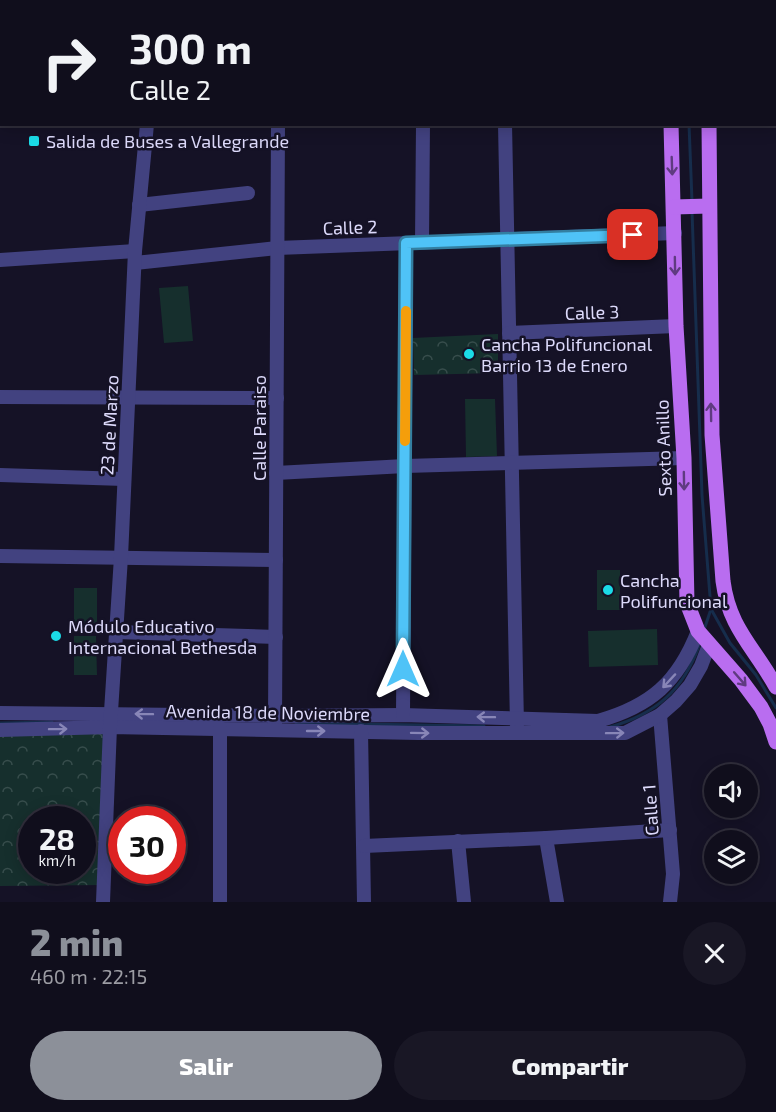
<!DOCTYPE html>
<html lang="es">
<meta charset="utf-8">
<style>
:root{--surface:#100e1c;--page:#191725;--text:#f1f3f6;--muted:#9c9ca3;--line:#302e3b;--accent:#8c9099}
body{margin:0;font-family:"Exo 2",sans-serif;background:var(--page);color:var(--text);height:100vh;display:flex;flex-direction:column;font-size:22px;white-space:nowrap}
*{box-sizing:border-box;margin:0}
p{font-size:20px;color:var(--muted)}
.icon{flex:none;width:33px;height:33px;fill:none;stroke:currentColor;stroke-width:2;stroke-linecap:round;stroke-linejoin:round}
.map{position:relative;height:902px;overflow:hidden}
.side{display:flex;flex-direction:column;background:var(--surface);flex:1}
.side>*{flex:none}
.top-card{position:absolute;left:0px;top:0px;width:777px;height:126px;box-shadow:0 3px 15px #0003,0 0 0 2px var(--line);background:#100e1c;color:var(--text);overflow:hidden}
.fabs{position:absolute;left:704px;top:764px;display:grid;gap:12px}
.fabs a{display:grid;place-items:center;width:54px;height:54px;border-radius:50%;background:var(--surface);box-shadow:0 3px 15px #0003,0 0 0 2px var(--line);font-size:30px}
.speed{position:absolute;left:18px;top:806px;display:flex;gap:12px;font-size:30px;font-weight:700;text-align:center}
.speed>*{display:grid;place-content:center;width:78px;height:78px;border-radius:50%;background:var(--surface);box-shadow:0 3px 15px #0003,0 0 0 2px var(--line);line-height:1}
.speed small{font-size:15px;font-weight:400}
.speed .limit{border:9px solid #d22;background:#fff;color:#111}
.pin{position:absolute;display:grid;place-items:center;width:51px;height:51px;color:#fff;margin:-26px;border-radius:12px;box-shadow:0 3px 9px #0006}
.me{position:absolute;width:66px;margin:-33px;rotate:0deg;stroke-linejoin:round;filter:drop-shadow(0 0 4px #0008)}
.turn{display:flex;align-items:center;gap:21px;height:126px;padding:0 30px;font-size:27px}
.turn .icon{width:78px;height:78px;stroke-width:2.5}
.turn b{display:block;font-size:42px;line-height:51px}
.round{display:grid;place-items:center;flex:none;width:63px;height:63px;border-radius:32px;background:var(--page)}
.summary{display:flex;align-items:center;justify-content:space-between;height:102px;padding:0 30px}
h1{font-size:36px;font-weight:800;line-height:45px;color:var(--accent)}
.primary-button{display:flex;gap:12px;margin-top:auto;padding:12px 30px}
.primary-button a{flex:1;height:69px;border-radius:36px;background:var(--accent);color:#fff;font-size:24px;font-weight:800;line-height:69px;text-align:center}
.primary-button a+a{background:var(--page);color:var(--text)}
.map>svg:first-child{display:block}
</style>
<div class="map">
<svg width="776" height="902" viewBox="0 0 776 902">
<defs>
<pattern id="park-crowns" width="20" height="18" patternUnits="userSpaceOnUse" patternTransform="scale(1.5)"><rect width="20" height="18" fill="#162f2d"/><path d="M2 6a3 3 0 1 1 6 0M12 15a3 3 0 1 1 6 0" fill="none" stroke="#374d4c"/></pattern>
</defs>
<rect width="100%" height="100%" fill="#151226"/>
<g fill="#162f2d">
<path d="M188,286L193,341L164,343L159,288Z"/>
<path d="M465,399H495L497,456L466,457Z"/>
<rect x="597" y="570" width="23" height="40"/>
<rect x="74" y="588" width="23" height="39"/>
<path d="M657,629L658,665L589,667L588,631Z"/>
<path d="M74,636H96L97,675H74Z"/>
</g>
<g fill="url(#park-crowns)" fill-rule="evenodd">
<path d="M498,334V373L414,375L413,338Z"/>
<path d="M106,725L103,885L0,886V729ZM32,819H82V870H32Z"/>
</g>
<g fill="none" stroke-linecap="round" stroke-linejoin="round">
<g stroke="#162d4c" stroke-width="3">
<path d="M684,0L685,2"/>
<path d="M689,124L692,201"/>
<path d="M692,211L702,495L711,609L730,643L756,675L776,708"/>
<path d="M705,627L711,609"/>
<path d="M0,723L52,722"/>
<path d="M296,723L484,726"/>
<path d="M610,727C656,714 683,690 699,646"/>
</g>
<g stroke="#424280" stroke-width="14">
<path d="M150,0V2"/>
<path d="M279,2V0"/>
<path d="M423,2V0"/>
<path d="M0,108H2"/>
<path d="M505,124L517,725"/>
<path d="M139,205L248,193"/>
<path d="M422,242L423,124"/>
<path d="M0,260L135,251"/>
<path d="M135,263L277,248L675,233"/>
<path d="M509,333L676,326"/>
<path d="M0,397L277,398"/>
<path d="M276,473L405,466L684,458"/>
<path d="M0,475L124,479"/>
<path d="M0,556L276,560"/>
<path d="M116,632L276,637"/>
<path d="M0,713L275,716L403,715L598,721C651,706 678,682 698,631"/>
<path d="M403,715L406,243"/>
<path d="M660,715L673,874L670,902"/>
<path d="M275,725L278,124"/>
<path d="M0,730L110,727L418,733H625L660,715L676,701L690,685L701,666L709,645"/>
<path d="M361,731L364,902"/>
<path d="M546,838L557,902"/>
<path d="M458,841L464,902"/>
<path d="M364,846L546,838L670,830"/>
<path d="M103,902L110,727L121,557L135,251L147,124"/>
<path d="M220,902V728"/>
</g>
<g stroke="#b96df0" stroke-width="15">
<path d="M666,0V2"/>
<path d="M706,0V2"/>
<path d="M671,124L676,326L684,458L687,603L698,631L741,680L761,707L770,724L776,742"/>
<path d="M709,124L712,435L723,581C729,628 754,647 776,687"/>
<path d="M674,207L709,206"/>
</g>
</g>
<defs><path id="oneway-shaft" d="M-6 0H5M1.5-3L5.5 0L1.5 3" fill="none" stroke-width="1.6" stroke-linecap="round" stroke-linejoin="round" transform="scale(1.5)"/></defs>
<g stroke="#5f3b81">
<use href="#oneway-shaft" transform="translate(672 166) rotate(88)"/>
<use href="#oneway-shaft" transform="translate(675 266) rotate(89)"/>
<use href="#oneway-shaft" transform="translate(711 412) rotate(-91)"/>
<use href="#oneway-shaft" transform="translate(684 481) rotate(89)"/>
<use href="#oneway-shaft" transform="translate(740 679) rotate(49)"/>
</g>
<g stroke="#8886b7">
<use href="#oneway-shaft" transform="translate(669 681) rotate(133)"/>
<use href="#oneway-shaft" transform="translate(144 714) rotate(-179)"/>
<use href="#oneway-shaft" transform="translate(486 717) rotate(-179)"/>
<use href="#oneway-shaft" transform="translate(58 729) rotate(-1)"/>
<use href="#oneway-shaft" transform="translate(316 731)"/>
<use href="#oneway-shaft" transform="translate(420 733) rotate(1)"/>
<use href="#oneway-shaft" transform="translate(615 733) rotate(-1)"/>
</g>
<g fill="none" stroke-linecap="round" stroke-linejoin="round">
<defs>
<path id="route" d="M403,669L406,243L633,235"/>
</defs>
<use href="#route" stroke="#337fa1" stroke-width="15"/>
<use href="#route" stroke="#4fc3f7" stroke-width="10"/>
<path stroke="#f59e0b" stroke-width="10" d="M405,441L406,311"/>
</g>
<g fill="#1bdbe7" stroke="#151226" stroke-width="2">
<rect x="28" y="135" width="12" height="12" rx="3"/>
<circle cx="469" cy="354" r="6"/>
<circle cx="608" cy="590" r="6"/>
<circle cx="56" cy="636" r="6"/>
</g>
<g text-anchor="middle" dominant-baseline="central" stroke-width="5" stroke-linejoin="round" paint-order="stroke">
<g font-size="18" fill="#dddafb" stroke="#151226" text-anchor="start">
<text x="46" y="141">Salida de Buses a Vallegrande</text>
<text x="481" y="344">Cancha Polifuncional<tspan x="481" dy="21">Barrio 13 de Enero</tspan></text>
<text x="620" y="580">Cancha<tspan x="620" dy="21">Polifuncional</tspan></text>
<text x="68" y="626">Módulo Educativo<tspan x="68" dy="21">Internacional Bethesda</tspan></text>
</g>
<g font-size="18" fill="#dddafb" stroke="#151226">
<text transform="translate(350 227) rotate(-2)">Calle 2</text>
<text transform="translate(592 312) rotate(-2)">Calle 3</text>
<text transform="translate(109 425) rotate(-87)">23 de Marzo</text>
<text transform="translate(259 428) rotate(-90)">Calle Paraiso</text>
<text transform="translate(663 448) rotate(-92)">Sexto Anillo</text>
<text transform="translate(268 712) rotate(1)">Avenida 18 de Noviembre</text>
<text transform="translate(650 810) rotate(-94)">Calle 1</text>
</g>
</g>
</svg>
<div class="fabs">
<a><svg class="icon" aria-label="sound" viewBox="0 0 24 24"><path d="M4 9h4l5-4v14l-5-4H4zM17 9q2 3 0 6"/></svg></a>
<a><svg class="icon" aria-label="layers" viewBox="0 0 24 24"><path d="M12 4l9 5-9 5-9-5zM3 14l9 5 9-5"/></svg></a>
</div>
<div class="speed"><div>28<small>km/h</small></div><div class="limit">30</div></div>
<div class="pin" style="left:633px;top:235px;background:#d93025"><svg class="icon" aria-label="arrive" viewBox="0 0 24 24"><path d="M6 21V4h12l-3 4 3 4H6"/></svg></div>
<svg class="me" style="left:403px;top:669px" viewBox="-20 -20 40 40"><path d="M0-17L14 15 0 8-14 15z" fill="#4fc3f7" stroke="#fff" stroke-width="4"/></svg>
<div class="top-card">
<div class="turn"><svg class="icon" aria-label="right" viewBox="0 0 24 24"><path d="M7 20v-9h11M14 6l5 5-5 5"/></svg><div><b>300 m</b>Calle 2</div></div>
</div>
</div>
<section class="side">
<div class="summary"><div><h1>2 min</h1><p>460 m · 22:15</p></div><a class="round"><svg class="icon" aria-label="close" viewBox="0 0 24 24"><path d="M6 6l12 12M18 6L6 18"/></svg></a></div>
<div class="primary-button"><a>Salir</a><a>Compartir</a></div>
</section>
